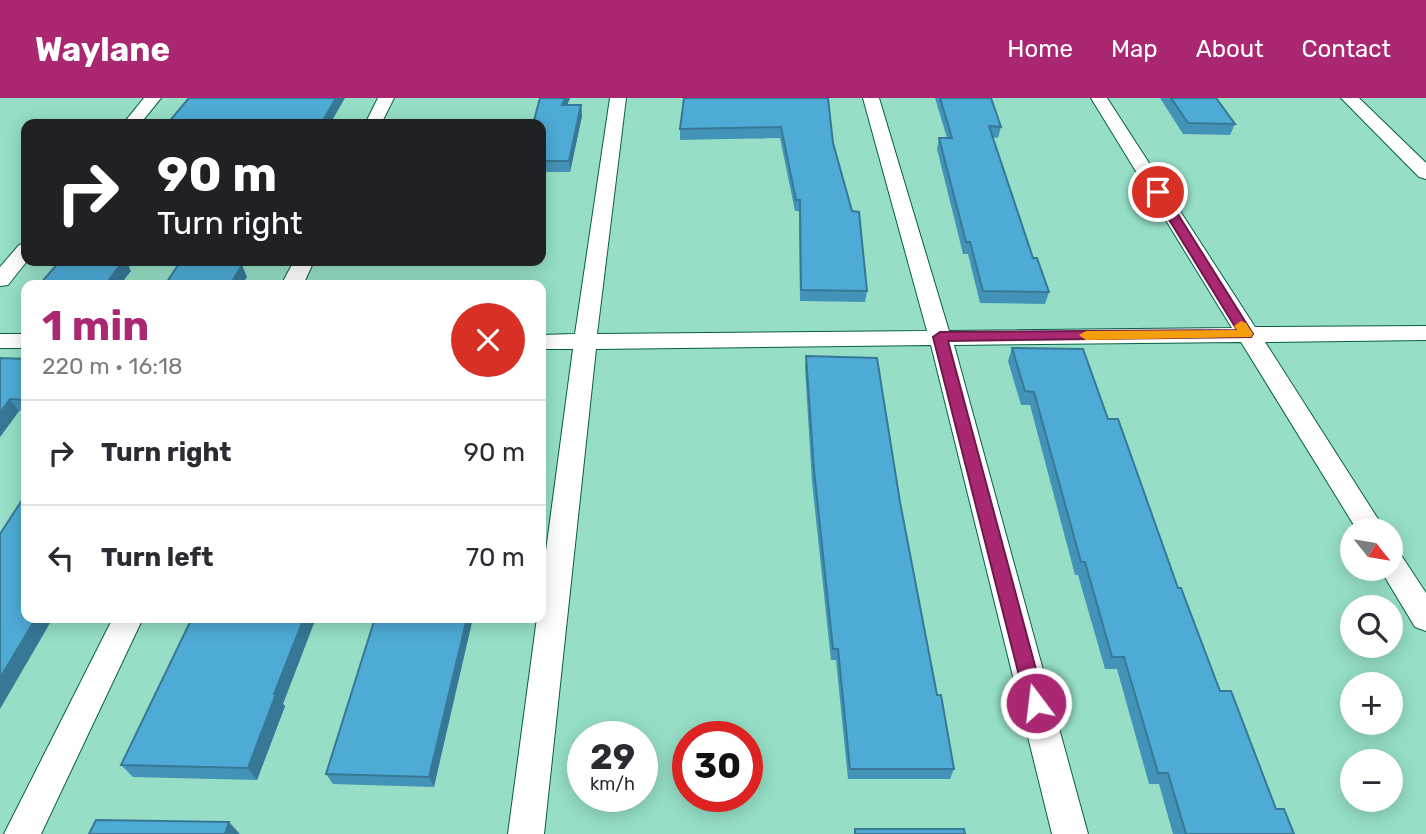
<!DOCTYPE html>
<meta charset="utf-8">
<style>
:root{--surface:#fff;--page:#f2f2f3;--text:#2b2b33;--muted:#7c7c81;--line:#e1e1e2;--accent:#aa2772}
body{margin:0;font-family:Rubik,sans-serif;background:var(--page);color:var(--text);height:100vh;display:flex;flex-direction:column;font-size:26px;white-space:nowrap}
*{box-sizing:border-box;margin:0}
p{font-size:23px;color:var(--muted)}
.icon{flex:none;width:38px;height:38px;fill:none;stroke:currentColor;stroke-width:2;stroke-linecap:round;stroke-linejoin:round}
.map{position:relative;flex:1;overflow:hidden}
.panel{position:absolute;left:21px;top:182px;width:525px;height:343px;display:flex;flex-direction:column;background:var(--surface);border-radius:14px;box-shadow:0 4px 18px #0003}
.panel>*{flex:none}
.top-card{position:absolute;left:21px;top:21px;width:525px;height:147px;border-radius:14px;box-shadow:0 4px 18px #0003;background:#202124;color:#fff;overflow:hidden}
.needle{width:46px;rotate:120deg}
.tools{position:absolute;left:1340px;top:420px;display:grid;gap:14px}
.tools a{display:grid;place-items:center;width:63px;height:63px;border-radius:50%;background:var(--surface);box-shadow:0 4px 18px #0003;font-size:35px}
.speed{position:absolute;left:567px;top:623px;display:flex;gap:14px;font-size:35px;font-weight:700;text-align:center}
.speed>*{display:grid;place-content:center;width:91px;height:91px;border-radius:50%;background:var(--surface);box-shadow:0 4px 18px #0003;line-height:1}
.speed small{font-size:18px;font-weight:400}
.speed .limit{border:10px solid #d22;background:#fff;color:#111}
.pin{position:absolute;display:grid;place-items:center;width:60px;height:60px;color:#fff;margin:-30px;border:4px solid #fff;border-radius:50%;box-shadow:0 2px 7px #0007}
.me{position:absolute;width:77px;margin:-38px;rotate:345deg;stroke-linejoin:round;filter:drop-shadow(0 0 5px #0008)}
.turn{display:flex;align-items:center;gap:24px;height:147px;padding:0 21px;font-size:32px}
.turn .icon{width:91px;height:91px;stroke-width:2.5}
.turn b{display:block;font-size:49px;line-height:60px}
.round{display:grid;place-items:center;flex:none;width:74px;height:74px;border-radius:37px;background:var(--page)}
.overview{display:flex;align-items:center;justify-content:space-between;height:119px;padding:0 21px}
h1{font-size:42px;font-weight:700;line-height:52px;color:var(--accent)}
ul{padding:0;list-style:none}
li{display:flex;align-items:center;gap:21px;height:105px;padding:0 21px;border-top:2px solid var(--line)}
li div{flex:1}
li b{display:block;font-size:26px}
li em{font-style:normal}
header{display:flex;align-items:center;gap:42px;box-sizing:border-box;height:98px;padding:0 35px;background:var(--accent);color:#fff}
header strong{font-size:33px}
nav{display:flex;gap:38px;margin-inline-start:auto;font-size:24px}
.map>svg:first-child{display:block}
</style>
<header>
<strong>Waylane</strong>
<nav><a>Home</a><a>Map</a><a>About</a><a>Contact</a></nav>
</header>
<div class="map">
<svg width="1426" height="736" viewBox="0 0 1426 736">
<rect width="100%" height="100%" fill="#96dfc6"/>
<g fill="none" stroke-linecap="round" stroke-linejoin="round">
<defs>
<g id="minor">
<path d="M144,0H161L140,26H123Z"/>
<path d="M378,0H394L381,26H365Z"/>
<path d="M610,0H626L597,236L927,233L863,0H879L949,233L1232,230L1091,0H1107L1255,229L1426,228V242L1265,244L1385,432H1357L1241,244L954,247L1088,736H1052L931,247L596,251L544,736H508L537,520H541V490L573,251H541V237L575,236Z"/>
<path d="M1341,0H1359L1426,65V81L1419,79Z"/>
<path d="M26,145L27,163L8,187L0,188V169L19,147Z"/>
<path d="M294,163H314L303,187H281Z"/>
<rect x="0" y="236" width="26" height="14"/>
<path d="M1391,454L1401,457L1426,495V533L1415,529L1380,471H1391Z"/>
<path d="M113,520H143L41,736H4Z"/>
</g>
</defs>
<use href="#minor" stroke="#095d49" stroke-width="2"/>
<use href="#minor" fill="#fff" fill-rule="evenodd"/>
</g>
<g fill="#4393b8">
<path d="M540,0H570L567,7H581L582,18L570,74H541Z"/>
<path d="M684,0L833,45L867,193L865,204L800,203L799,113H795L780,40L680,42V31Z"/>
<path d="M935,0H991L1001,29L998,40L992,39L1033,160L1049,194L1045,206L980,205L968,156H963L937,51L939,40H947Z"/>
<path d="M1160,0H1216L1235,26L1230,37L1183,36Z"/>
<path d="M1012,250L1108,321L1220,593L1276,711L1294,736H1173L1159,686H1149L1117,571H1105L1078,477H1075L1030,307H1021L1008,263Z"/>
<path d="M806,258L900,404L937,597L954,671L950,681H848L836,562H831L812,384L805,270Z"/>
<path d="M0,260L26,261V313H19L0,339Z"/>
<path d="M375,520L434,689L333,686L326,676Z"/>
<path d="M283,606L285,608L257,682L133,679L121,667Z"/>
</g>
<g fill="#377896">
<path d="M336,0H345L330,26H321Z"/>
<path d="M565,0H570L563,18L562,7Z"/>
<path d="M581,7L582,18L570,74L569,63Z"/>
<path d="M120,163H133L129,169L131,173L120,187H105Z"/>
<path d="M242,167L247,179L242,187H230Z"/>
<path d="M10,301L19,313L0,339V315Z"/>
<path d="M36,520H53L0,611V580Z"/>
<path d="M304,520H316L283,606L285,608L257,682L248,670L274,596Z"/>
<path d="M467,520H473L434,689L429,679Z"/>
<path d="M229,724L240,736H225Z"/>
</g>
<g fill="#4eabd6" stroke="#377896" stroke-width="2">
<path d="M189,0H336L321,26H167Z"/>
<path d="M540,0H565L562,7H581L569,63H541V26H533Z"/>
<path d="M684,0H828L833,45L852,113L859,114L867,193L801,192L800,102H796L781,29L680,31Z"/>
<path d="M940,0H991L1001,29L989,28L1033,160H1037L1049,194L983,193L970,144H966L939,40H952Z"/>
<path d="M1171,0H1216L1235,26L1188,25Z"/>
<path d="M60,163H123L105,187H39Z"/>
<path d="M178,167H242L230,187H165Z"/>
<path d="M1012,250L1083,251L1108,321H1118L1178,490H1181L1220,593H1231L1276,711H1284L1294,736H1186L1168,675H1158L1124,559H1112L1085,464H1081L1034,294L1025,293Z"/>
<path d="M806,258L877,260L900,404L937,597H941L954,671H850L838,551H833L814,372Z"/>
<path d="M0,260L26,261V302L10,301L0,315Z"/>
<path d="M26,396V520H36L0,580V436Z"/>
<path d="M192,520H304L274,596H276L248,670L121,667Z"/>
<path d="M375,520H467L429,679L326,676Z"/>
<path d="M96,722L229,724L225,736H89Z"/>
<path d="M855,731H964L965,736H855Z"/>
</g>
<path fill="#aa2772" stroke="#6e194a" stroke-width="2" d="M1158,91L1164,94L1253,236L1251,239L948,243L1045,605L1043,611L1036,614L1029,611L1026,605L933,239L940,234L1237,232L1152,94Z"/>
<path fill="#f59e0b" d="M1241,223L1246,225L1253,236L1251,239L1086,242L1079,237L1086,233L1237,232L1234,228Z"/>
</svg>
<div class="tools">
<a><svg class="needle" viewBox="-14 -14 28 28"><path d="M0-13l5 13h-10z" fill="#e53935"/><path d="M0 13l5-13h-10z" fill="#7c7c81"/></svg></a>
<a><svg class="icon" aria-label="search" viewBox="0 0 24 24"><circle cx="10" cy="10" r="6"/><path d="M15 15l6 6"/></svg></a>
<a>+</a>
<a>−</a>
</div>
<div class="speed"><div>29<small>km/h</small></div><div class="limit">30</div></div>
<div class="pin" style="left:1158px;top:94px;background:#d93025"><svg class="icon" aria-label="arrive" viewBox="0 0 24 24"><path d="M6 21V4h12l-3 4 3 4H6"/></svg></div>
<svg class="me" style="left:1036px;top:605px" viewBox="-20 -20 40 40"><circle r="17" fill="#aa2772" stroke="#fff" stroke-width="3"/><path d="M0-11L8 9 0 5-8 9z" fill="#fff"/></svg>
<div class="top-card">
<div class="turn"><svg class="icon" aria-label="right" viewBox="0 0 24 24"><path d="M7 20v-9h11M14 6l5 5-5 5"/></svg><div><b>90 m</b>Turn right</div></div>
</div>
<section class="panel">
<div class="overview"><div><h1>1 min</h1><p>220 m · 16:18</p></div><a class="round" style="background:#d93025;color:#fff"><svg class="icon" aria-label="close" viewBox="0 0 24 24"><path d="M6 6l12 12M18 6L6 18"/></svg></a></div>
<ul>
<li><svg class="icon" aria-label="right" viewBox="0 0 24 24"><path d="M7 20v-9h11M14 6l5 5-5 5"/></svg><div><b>Turn right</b></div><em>90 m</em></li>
<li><svg class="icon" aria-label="left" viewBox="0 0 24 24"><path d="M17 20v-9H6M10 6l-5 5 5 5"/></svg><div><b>Turn left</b></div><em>70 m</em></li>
</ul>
</section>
</div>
